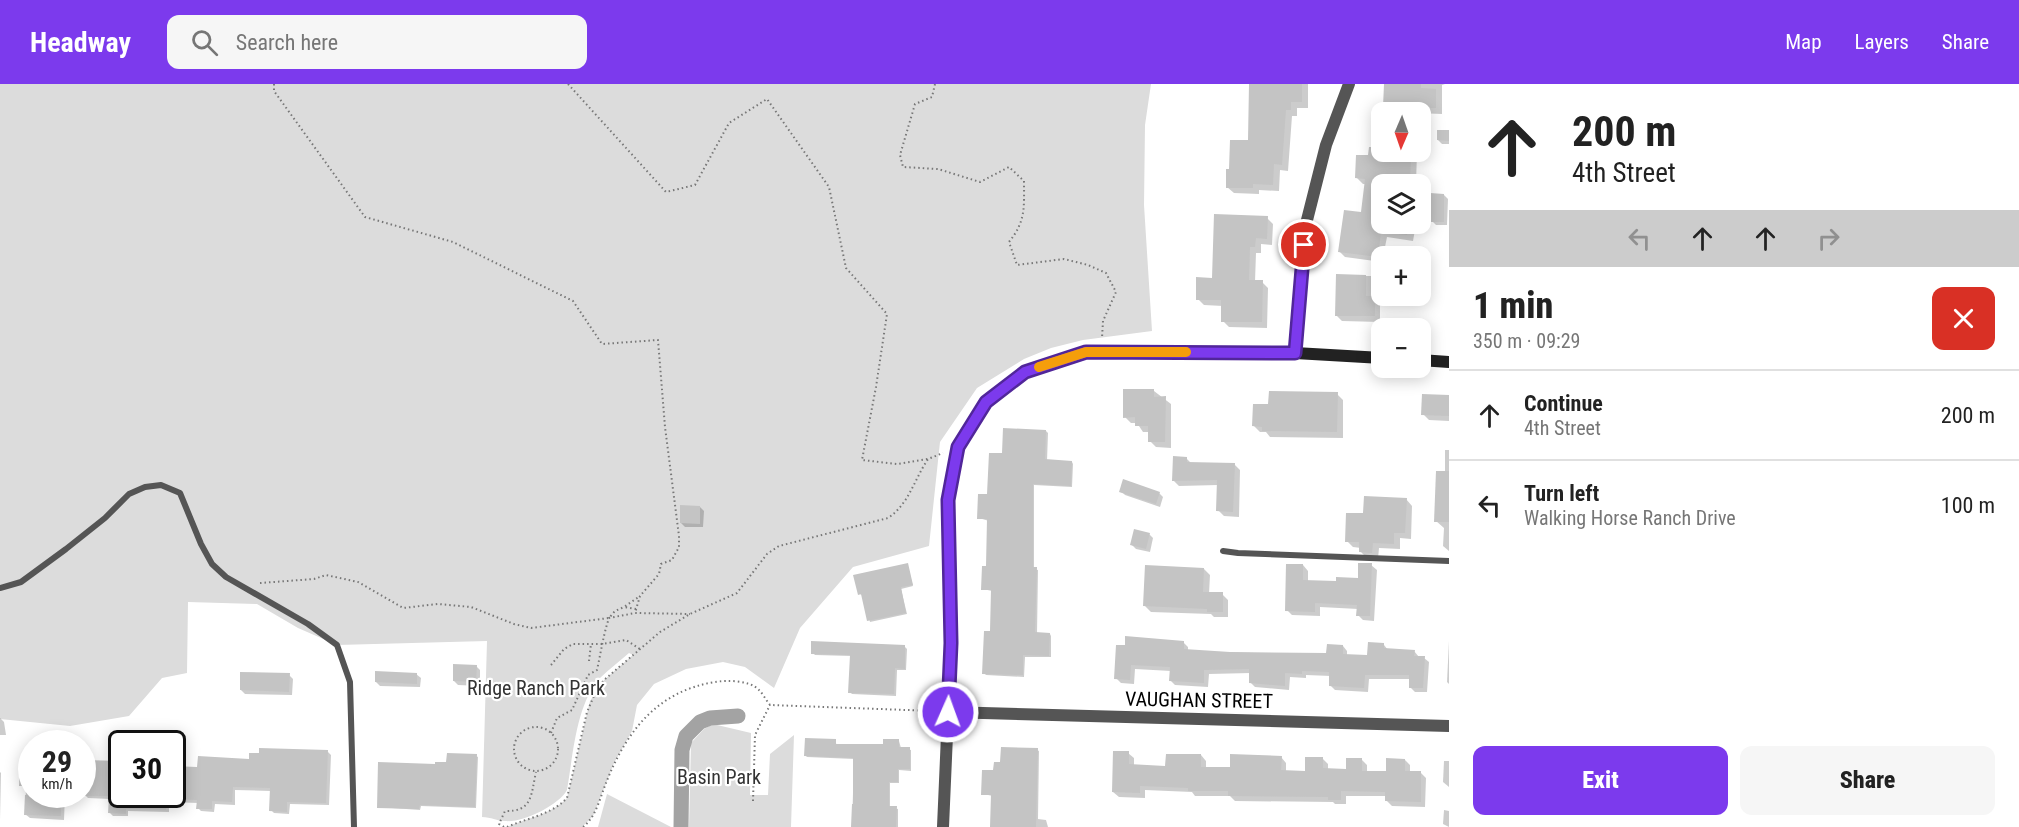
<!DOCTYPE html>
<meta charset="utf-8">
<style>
:root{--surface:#fff;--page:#f6f6f6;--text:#222;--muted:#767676;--line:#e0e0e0;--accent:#7c3aed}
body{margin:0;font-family:"Roboto Condensed",sans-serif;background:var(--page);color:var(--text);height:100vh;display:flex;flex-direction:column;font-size:22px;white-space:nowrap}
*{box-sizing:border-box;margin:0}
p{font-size:20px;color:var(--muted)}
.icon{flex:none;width:33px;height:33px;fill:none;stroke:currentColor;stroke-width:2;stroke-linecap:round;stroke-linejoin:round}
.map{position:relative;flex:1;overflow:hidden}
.panel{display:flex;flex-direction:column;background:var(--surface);width:570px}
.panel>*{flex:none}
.hud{background:#fff;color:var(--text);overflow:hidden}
.needle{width:39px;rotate:182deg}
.tools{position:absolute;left:1371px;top:18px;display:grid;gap:12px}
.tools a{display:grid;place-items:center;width:60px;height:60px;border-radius:12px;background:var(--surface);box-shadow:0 3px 15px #0003;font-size:30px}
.speed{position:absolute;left:18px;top:646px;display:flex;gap:12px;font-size:30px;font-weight:700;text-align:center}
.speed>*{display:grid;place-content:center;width:78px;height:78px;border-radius:50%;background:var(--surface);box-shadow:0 3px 15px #0003;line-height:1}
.speed small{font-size:15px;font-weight:400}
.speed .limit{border:3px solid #111;border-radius:9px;background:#fff;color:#111}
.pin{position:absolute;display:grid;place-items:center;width:51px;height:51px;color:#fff;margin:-26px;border:3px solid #fff;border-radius:50%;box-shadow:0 2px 6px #0007}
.me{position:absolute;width:66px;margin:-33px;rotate:2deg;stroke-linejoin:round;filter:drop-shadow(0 0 4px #0008)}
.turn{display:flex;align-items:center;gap:21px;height:126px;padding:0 24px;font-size:27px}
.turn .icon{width:78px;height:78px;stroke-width:2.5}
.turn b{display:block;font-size:42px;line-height:51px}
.lanes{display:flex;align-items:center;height:57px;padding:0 24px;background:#0003;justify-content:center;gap:30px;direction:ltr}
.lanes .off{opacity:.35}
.round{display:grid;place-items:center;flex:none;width:63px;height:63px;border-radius:12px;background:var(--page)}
.head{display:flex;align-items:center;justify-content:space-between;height:102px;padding:0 24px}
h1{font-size:36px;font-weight:800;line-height:45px}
.cta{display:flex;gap:12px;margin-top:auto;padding:12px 24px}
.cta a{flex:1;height:69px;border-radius:12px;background:var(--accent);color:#fff;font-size:24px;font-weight:800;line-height:69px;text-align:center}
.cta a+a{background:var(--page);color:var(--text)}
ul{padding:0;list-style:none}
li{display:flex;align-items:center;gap:18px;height:90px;padding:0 24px;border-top:2px solid var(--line)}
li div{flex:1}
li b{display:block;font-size:22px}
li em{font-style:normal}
header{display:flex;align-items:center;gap:36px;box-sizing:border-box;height:84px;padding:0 30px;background:var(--accent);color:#fff}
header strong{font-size:28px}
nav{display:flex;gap:33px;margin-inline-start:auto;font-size:21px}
.search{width:420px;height:54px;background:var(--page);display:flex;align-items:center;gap:15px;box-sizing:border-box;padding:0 21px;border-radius:12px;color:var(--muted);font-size:22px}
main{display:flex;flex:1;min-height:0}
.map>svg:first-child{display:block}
</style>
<header>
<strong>Headway</strong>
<div class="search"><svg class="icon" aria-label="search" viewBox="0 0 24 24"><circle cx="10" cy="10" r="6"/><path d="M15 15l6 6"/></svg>Search here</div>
<nav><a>Map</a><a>Layers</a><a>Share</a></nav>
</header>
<main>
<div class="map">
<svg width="1449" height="743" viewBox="0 0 1449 743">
<rect width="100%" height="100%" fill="#fff"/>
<g fill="#dcdcdc">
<path d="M0,0H1151L1145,41L1144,121L1152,247L1083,256L1051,264L1024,275L977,304L940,358L929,462L853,483L800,544L774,604L745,583L723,578L686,585L654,600L637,621L632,647L614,679L593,732L582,743H507C527,734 551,731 567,714L590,617L604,596L633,571L629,569C620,577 609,585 600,594C576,620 573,672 567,706C559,721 523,739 505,737C497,737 491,733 482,733L487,557L337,561L298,544L257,520L188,518L187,589L162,594L129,632L70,642L0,635Z"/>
<path d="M713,640L751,649L750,711H768L770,670L794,651L791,743H689L691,659L704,645Z"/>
<path d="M607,710L671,743H598Z"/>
</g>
<g fill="#0003">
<path d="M1249,0H1308V24H1297V32H1292L1288,87L1280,86L1279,107L1259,106V110L1234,109L1227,103L1231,86L1249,58Z"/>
<path d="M1385,0H1445L1442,1V30L1391,28L1385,22Z"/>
<path d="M1449,47V60H1442L1438,56Z"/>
<path d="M1376,49H1382V68H1417L1416,100H1382V140H1416L1413,157L1387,153L1382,178L1345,173L1339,167L1362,130L1366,100H1363L1357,94L1376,64Z"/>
<path d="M1444,111L1448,115L1447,141H1436L1432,137Z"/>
<path d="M1267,134L1273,140L1272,161L1261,160V169H1256L1255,198H1262L1268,204L1267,244L1229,243L1223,237V222L1204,221L1198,215Z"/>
<path d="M1337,192H1382V212H1407V218H1380V238L1342,237L1336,231Z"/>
<path d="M1154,307L1171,320V364L1156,363L1150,357V348H1143L1137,339H1131L1125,333Z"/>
<path d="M1337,310L1343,316V354L1270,353L1266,348H1260L1254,342L1269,322Z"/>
<path d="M1449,312V337L1429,336L1423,330Z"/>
<path d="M1046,347L1048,349L1047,377L1072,378L1073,380L1072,403L1034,401V485L1038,486L1037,550H1050L1051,552V573H1025L1024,593L986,591L984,589L991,549L992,507L983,505L987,483L989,437L979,434L1004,371Z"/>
<path d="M1449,362V467L1443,462L1444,444L1436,437L1445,389V366H1449Z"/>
<path d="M1186,374L1191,379L1234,380L1240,386L1239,433L1224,432L1218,426V401L1179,402L1173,396Z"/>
<path d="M1121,407L1159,409L1163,413L1160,423L1125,411Z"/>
<path d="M1406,415L1412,422L1411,455L1400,454V465L1379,464L1378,475L1367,474L1361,468V464L1353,463L1347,457L1364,431Z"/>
<path d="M700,423L704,427L703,443H685L681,439Z"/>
<path d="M1149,450L1153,454L1150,468L1136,465L1132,461Z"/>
<path d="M907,480L913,502L901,505L907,530L870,538L863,511L859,510Z"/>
<path d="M1303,481L1308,487V498L1337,499L1359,496L1371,481L1377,486L1374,537L1363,536L1358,531V525L1320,523V532L1292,531L1287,526Z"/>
<path d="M1204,485L1210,491L1209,510H1222L1228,516V533H1214L1211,530L1151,528L1145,522Z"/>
<path d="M1449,557V600L1447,598Z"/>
<path d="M1183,558L1188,563V567L1328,571L1343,562L1347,567V571L1369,573L1384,561L1388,566L1414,567L1419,573L1424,574L1429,578L1427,608H1415L1410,603L1411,595H1369L1368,608L1335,606L1330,601L1331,592L1306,591V594L1290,593L1289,606L1255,603L1250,598L1251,589L1209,590L1208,603L1175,601L1170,596L1171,587L1135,585L1134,600L1121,599L1116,594L1118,562Z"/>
<path d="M905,563L907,565L906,586H897L896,612L852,610L850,608L851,572L815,571L813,569Z"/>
<path d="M476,582L480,586V602L458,601L454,597Z"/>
<path d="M416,590L421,594L420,603L380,602L376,598Z"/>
<path d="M289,591L293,595L292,611L245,610L241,606Z"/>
<path d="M0,634L4,638L6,651H0Z"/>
<path d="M835,656L837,662H885L899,657L901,664L911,666V687L899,686V699H890V723L898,725V743H852L854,675L807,673L806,672Z"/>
<path d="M1037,666L1039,667L1038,735L1046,736L1048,743H992L993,712L983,710L995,688L1002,679Z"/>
<path d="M328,668L331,671L329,721L290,720L289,730L274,729L271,726V707L235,706V721L215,720L214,728L201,727L198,724V719L169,718V728L128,727V732H113L110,729V715L88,714L85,711H172L199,685L251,676Z"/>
<path d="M1128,669L1134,674V682L1167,684L1201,671L1206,677V685H1231L1281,673L1286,679V687L1306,688L1322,674L1328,680V686H1347L1362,676L1367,681V689H1387L1405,676L1410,681V689H1421L1426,694L1425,723L1392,722L1386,716V712H1346V720H1335L1333,718L1235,717L1230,712H1195L1192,708L1145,706V714L1119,713L1113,708Z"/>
<path d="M476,672L478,673L476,724L421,722L420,726L378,723L448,680Z"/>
<path d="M1444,677H1449V703L1443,698Z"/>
<path d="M32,685V711H65L64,736L30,734L25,730L26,705L21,701Z"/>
<path d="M0,688L1,689L0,736Z"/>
<path d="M1444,726L1449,727V743L1443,740Z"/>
</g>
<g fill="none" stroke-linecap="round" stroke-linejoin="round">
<path stroke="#a3a3a3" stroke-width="15" d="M681,743L682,666L686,652L700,638L710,634L738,632"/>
</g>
<g fill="#c4c4c4">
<path d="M1249,0H1302V18H1291V26H1286L1282,81L1274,80L1273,101L1253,100V104H1226V85H1229L1230,56H1248Z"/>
<path d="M1384,0H1421V4L1436,5V24L1383,23Z"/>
<path d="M1437,46H1449V57L1437,56Z"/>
<path d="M1369,63H1382V68H1403V77H1411L1410,96L1382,95V140H1409L1407,151L1381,148L1378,173L1338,168L1344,126L1361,128L1365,95L1355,94L1356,71H1368Z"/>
<path d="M1430,109L1444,110V138H1430Z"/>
<path d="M1214,130L1268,132L1267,155L1256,154L1255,163H1250L1249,196H1263L1262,238H1221V216H1196V193L1212,194Z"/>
<path d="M1336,190L1366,191V212H1375V232H1335Z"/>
<path d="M1123,305H1154V313L1166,312L1165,358H1148V342H1135V333L1123,334Z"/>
<path d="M1269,307L1338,308L1337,348L1262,347V343L1252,342L1253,320H1268Z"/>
<path d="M1422,310L1449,311V332L1421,331Z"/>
<path d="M1003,344L1046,346L1045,375L1072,377L1071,402L1033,400V483H1037L1035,548L1050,549L1049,572L1023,571V591L982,590L984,547H990L991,506H981L982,482H986L987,435H977L978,410H987L989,369H1002Z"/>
<path d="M1173,372L1187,373V378L1235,379L1233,428L1216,427L1217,396L1172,397Z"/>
<path d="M1436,387H1449V438H1434Z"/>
<path d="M1123,395L1160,408L1156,420L1119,408Z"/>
<path d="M1364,412L1407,414L1405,449H1394V460L1373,459L1372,469L1359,468V458H1345L1346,429H1363Z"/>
<path d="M680,421L700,422V440L680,439Z"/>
<path d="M1134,445L1150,449L1146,465L1130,461Z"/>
<path d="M908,479L913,501L901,503L906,529L867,537L861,510L858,511L853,491Z"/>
<path d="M1358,479H1372L1370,532H1356L1357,521L1315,519V528L1285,527L1286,480H1303V496L1336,497V493L1358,494Z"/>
<path d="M1145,481L1204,484L1203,508H1223V528H1207V525L1143,522Z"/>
<path d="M1125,552L1184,557V565L1230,568L1326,569L1327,560L1343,561V570L1367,571L1368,558L1384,559V564L1415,566L1414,572H1425L1423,604H1409V591H1365L1364,604L1329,602V588L1302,587V590L1285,589V602L1249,599V585L1204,586V599L1189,598L1169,597L1170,583L1131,581L1130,596L1114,595L1116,561H1125Z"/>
<path d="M811,557L905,561V585L895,584L894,610L848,609L850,571L811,570Z"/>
<path d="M453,580L477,581L476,598L453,597Z"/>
<path d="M375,587L417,589V600L375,598Z"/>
<path d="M240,588L290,589L289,608L240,606Z"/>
<path d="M805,654L836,655V660H883V655H899V663H910V685H898V698H889V722H897L896,743H851L852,720H853V674L804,672Z"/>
<path d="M1001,663L1038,664L1036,743H990L991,711H981L982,686H993L994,678H1000Z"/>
<path d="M259,664L328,666L326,719L287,718V728L269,727L270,704L233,703L232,718L212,717V725H196L197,716L172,715V682L197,683L198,672L249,675V669H259Z"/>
<path d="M1113,667H1129V680L1165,682L1166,670H1201V683H1230V670L1282,672L1281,686L1305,687V673H1323V684L1346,685V674H1362V687H1386V674L1405,675V687H1421V718L1385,717V708L1341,707V716H1328V713L1228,712V707H1188V704L1140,702V709L1112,708Z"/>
<path d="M447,669L477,670L475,723L420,721L419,725L377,724L378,678L435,680V678H446Z"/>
<path d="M84,676L122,677V711H167L166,726L126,725V730L108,729L109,712H83Z"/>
<path d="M20,683H32V702H19Z"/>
<path d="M25,711H61V732L24,731Z"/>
</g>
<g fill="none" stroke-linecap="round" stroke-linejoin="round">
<g stroke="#777" stroke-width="2" stroke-dasharray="1.5 3" stroke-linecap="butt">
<path d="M274,0V7L365,133L453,158L573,217L602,260L658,256L665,343L679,452V463L672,476L661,480L659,490L640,512L635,529L690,530"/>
<path d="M568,0L666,108L695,101L729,39L767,15L829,103L846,184L887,230L876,303L862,376L897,380L928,375"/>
<path d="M935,0L932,13L915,20L900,71L903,83L938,85L980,98L1009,83L1024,97C1024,123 1026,137 1009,158L1017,181L1064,175L1088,181L1106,189L1116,208L1103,237L1102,254"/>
<path d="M260,499L314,495L326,491L358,498L403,524L438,520L471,523L514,540L531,544L609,534L615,527L624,523"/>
<path d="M636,525L624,523L640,512"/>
<path d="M589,577L591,560"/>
<path d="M551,581L564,565L573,560H602L626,556L640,565"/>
<circle cx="536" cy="665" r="22"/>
<path d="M551,649L557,634L572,626L588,591L597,586C601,568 603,552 609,534L635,529"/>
<path d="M753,717L755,651L770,621"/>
<path d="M504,743L499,740L505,727C533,728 531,710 536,688"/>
<path d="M507,743C527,734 551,731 567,714L587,628L597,605L604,596L660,548L690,530L737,509L767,470L779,462L888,434C909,420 914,396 928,375L943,369"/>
<path d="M583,743C596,733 600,714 606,699C626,648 657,607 715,598C727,596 750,596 759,606C763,610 766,616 770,621L934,627"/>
</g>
<g stroke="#555" stroke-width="6">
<path d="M1223,467L1238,469L1449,477"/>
<path d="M0,504L21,498L66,465L105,434L129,410L145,403L161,401L180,409L201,460L212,480L226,493L308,540L337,561L350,598L354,743"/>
</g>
<g stroke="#555" stroke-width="12">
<path d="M1295,269L1306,140L1326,61L1349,0"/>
<path d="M948,628L1449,642"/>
<path d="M943,743L951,559L948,416L958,363L986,318L1025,288L1086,268"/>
</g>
<g stroke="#222" stroke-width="12">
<path d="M1086,268L1295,269L1382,274"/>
<path d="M1420,276L1449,278"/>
</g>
</g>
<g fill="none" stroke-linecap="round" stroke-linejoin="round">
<defs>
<path id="route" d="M948,628L951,559L948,416L958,363L986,318L1025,288L1086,268L1295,269L1304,161"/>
</defs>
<use href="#route" stroke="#51269a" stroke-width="15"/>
<use href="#route" stroke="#7c3aed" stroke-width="10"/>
<path stroke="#f59e0b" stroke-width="10" d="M1039,283L1086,268H1186"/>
</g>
<g text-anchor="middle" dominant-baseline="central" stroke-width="4.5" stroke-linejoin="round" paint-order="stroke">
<g font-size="20" fill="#333" stroke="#fff">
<text x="536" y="604">Ridge Ranch Park</text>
<text x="719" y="693">Basin Park</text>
</g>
<g font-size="20" fill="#000" stroke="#fff">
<text transform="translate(1199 616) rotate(1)">VAUGHAN STREET</text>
</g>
</g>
</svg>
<div class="tools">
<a><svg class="needle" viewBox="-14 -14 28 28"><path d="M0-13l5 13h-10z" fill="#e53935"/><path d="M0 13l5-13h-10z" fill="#767676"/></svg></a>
<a><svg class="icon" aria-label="layers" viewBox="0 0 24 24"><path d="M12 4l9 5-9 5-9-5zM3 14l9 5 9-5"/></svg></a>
<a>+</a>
<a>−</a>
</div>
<div class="speed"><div>29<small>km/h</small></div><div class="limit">30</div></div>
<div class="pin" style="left:1304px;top:161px;background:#d93025"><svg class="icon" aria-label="arrive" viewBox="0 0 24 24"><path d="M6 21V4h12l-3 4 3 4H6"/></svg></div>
<svg class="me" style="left:948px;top:628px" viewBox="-20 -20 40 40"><circle r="17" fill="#7c3aed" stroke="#fff" stroke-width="3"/><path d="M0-11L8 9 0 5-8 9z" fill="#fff"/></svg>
</div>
<section class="panel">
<div class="hud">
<div class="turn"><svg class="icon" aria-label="ahead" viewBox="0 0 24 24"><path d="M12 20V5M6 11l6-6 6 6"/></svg><div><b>200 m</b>4th Street</div></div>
<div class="lanes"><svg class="icon off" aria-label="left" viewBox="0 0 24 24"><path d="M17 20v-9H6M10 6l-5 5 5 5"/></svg><svg class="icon" aria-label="ahead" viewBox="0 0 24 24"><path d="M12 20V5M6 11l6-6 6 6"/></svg><svg class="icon" aria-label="ahead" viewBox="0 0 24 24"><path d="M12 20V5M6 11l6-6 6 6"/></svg><svg class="icon off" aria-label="right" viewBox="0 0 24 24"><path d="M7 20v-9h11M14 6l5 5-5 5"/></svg></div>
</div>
<div class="head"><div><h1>1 min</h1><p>350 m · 09:29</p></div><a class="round" style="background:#d93025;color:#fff"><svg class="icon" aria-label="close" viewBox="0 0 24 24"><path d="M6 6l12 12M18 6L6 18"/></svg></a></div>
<ul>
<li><svg class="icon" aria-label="ahead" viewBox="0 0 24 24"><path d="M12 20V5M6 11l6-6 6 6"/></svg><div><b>Continue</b><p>4th Street</p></div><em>200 m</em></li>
<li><svg class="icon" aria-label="left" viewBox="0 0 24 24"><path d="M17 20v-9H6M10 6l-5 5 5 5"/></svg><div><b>Turn left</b><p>Walking Horse Ranch Drive</p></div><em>100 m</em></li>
</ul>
<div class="cta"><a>Exit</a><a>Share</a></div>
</section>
</main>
